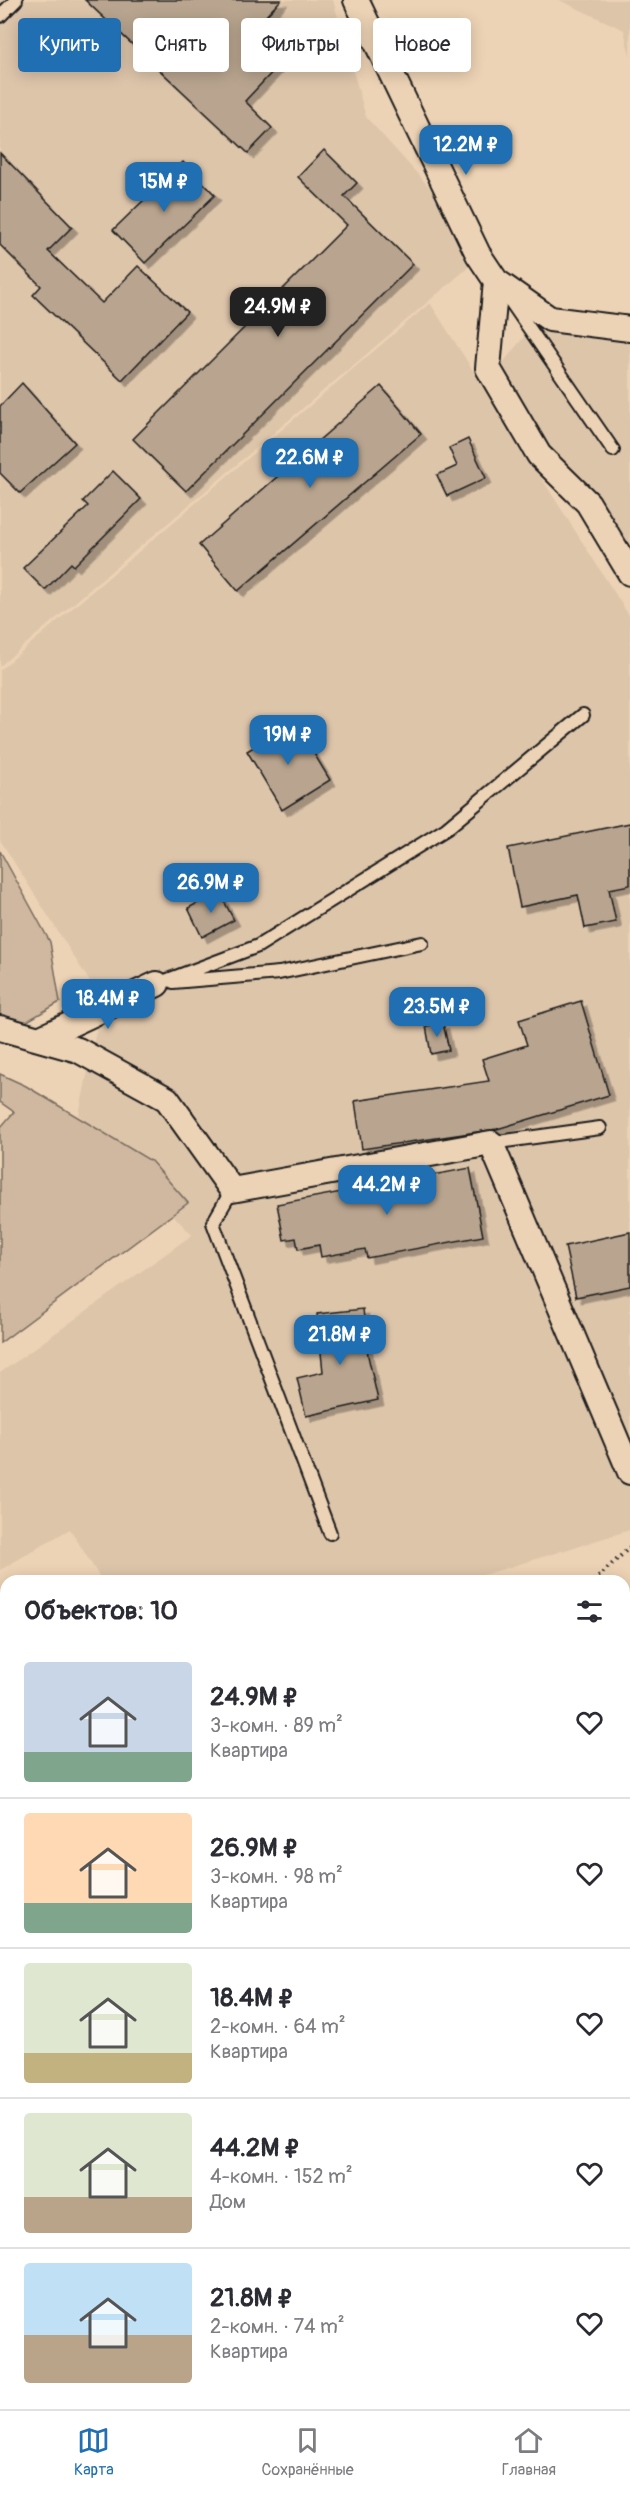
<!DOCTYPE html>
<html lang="ru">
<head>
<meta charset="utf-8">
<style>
  body { margin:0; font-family:Pangolin,sans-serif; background:#f2f2f3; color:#2b2b33; height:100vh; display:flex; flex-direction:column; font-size:22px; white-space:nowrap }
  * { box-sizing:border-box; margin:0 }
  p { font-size:20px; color:#7c7c81 }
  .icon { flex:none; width:33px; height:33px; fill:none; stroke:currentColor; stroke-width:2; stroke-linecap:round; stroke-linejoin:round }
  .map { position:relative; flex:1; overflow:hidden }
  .sheet { position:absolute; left:0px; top:1575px; width:630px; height:834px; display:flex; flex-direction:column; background:#fff; border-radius:18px 18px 0 0; box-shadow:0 3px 15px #0003 }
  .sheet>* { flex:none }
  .banner { position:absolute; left:18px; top:18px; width:594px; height:54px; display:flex; gap:12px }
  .price { position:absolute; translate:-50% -51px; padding:0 14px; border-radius:12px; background:#1f6fb2; color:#fff; font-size:20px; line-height:39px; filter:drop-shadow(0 2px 3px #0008) }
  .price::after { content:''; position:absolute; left:50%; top:36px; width:18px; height:14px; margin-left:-9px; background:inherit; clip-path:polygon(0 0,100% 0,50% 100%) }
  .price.current { background:#222; color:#fff }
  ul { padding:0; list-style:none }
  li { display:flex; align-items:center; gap:18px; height:150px; padding:0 24px }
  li+li { border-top:2px solid #e1e1e2 }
  li span { display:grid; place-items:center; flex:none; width:168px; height:120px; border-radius:6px; color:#555 }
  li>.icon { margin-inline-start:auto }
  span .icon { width:72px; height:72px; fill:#fffc; stroke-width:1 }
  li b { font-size:26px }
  h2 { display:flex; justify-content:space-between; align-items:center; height:72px; padding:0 24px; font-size:26px }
  .tag { padding:0 21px; border-radius:6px; background:#fff; box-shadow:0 3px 15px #0003; font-size:21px; line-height:54px }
  .tag.current { background:#1f6fb2; color:#fff }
  .dock { display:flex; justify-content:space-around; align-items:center; height:84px; border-top:2px solid #e1e1e2; background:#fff; font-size:16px; color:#7c7c81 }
  .dock a { display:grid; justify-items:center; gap:3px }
  .dock .current { color:#1f6fb2 }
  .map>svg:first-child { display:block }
  .built { fill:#ddc5aa }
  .green { fill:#cfb89f; stroke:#766a5e; stroke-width:1.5 }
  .building { fill:#b9a58f; stroke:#1c1c1c; stroke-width:1.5; filter:url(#shadow) }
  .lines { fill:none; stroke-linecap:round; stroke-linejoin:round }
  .service-casing { stroke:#1c1c1c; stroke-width:16 }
  .minor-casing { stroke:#1c1c1c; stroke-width:28 }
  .path { stroke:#1c1c1c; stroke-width:4; stroke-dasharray:1.5 4.5; stroke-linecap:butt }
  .service { stroke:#edd3b5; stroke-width:12 }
  .minor { stroke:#edd3b5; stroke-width:24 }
</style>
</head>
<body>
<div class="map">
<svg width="630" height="2409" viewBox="0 0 630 2409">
  <defs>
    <filter id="shadow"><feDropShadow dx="5.5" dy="5.5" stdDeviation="0" flood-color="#0004"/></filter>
  </defs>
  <rect width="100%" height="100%" fill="#edd3b5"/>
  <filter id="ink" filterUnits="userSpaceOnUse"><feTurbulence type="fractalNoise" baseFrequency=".0167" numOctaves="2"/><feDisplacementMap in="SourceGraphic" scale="12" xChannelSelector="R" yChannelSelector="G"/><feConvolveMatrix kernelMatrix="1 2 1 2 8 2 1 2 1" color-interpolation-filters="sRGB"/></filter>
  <g filter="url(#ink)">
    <path class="built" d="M0,0H333L366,117L451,211L470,266L0,666Z
      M559,0H630V56L624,30Z
      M430,303L630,617V1530L464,1581H102L70,1529L0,1570V1373L192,1235L79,1115L102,1001L0,840V670Z
      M630,326V559L582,477L567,475L539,447L497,370L531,328Z"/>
    <path class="green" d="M0,851L50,942L60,1002L17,1027H0Z
      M0,1074L26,1086L151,1161L188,1203L0,1343V1128L14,1112L0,1102Z
      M624,1614L630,1619V1792L624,1798Z
      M6,1756V1875L0,1882V1757Z
      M630,1852V1991L624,2001V1861Z
      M6,2061V2403H346L345,2409H0V2067Z
      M624,2195H630V2409H529L528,2403H624Z"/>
    <path class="building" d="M85,0H281L246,37L277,67L245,101L272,128L248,153Z
      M324,150L357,183L344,196L413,264L186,491L133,439L347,225L298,177Z
      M0,153L72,227L48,251L102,303L138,266L187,312L122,380L33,295L41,286L0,245Z
      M183,162L215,195L145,263L113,230Z
      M22,383L75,443L20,493L0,473V406Z
      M381,386L421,434L238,591L199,545Z
      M468,439L486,478L447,496L437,475L457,466L449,448Z
      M113,471L141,499L74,566L71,563L45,590L23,568L88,506L83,501Z
      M295,722L330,780L282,810L247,751Z
      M630,823V885L609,889L616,922L585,928L578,895L520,907L508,848Z
      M219,892L234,920L202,937L188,908Z
      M581,1001L609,1095L497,1129L362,1149L355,1101L489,1081L482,1059L527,1045L519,1020Z
      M443,1023L449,1050L431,1054L426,1026Z
      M470,1168L483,1236L367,1258L365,1249L321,1257L319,1245L298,1249L296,1238L284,1240L277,1204Z
      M630,1232V1286L576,1297L565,1246Z
      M363,1309L368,1356L378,1400L306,1416L297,1378L323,1372L317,1314Z"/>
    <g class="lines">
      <defs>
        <path id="service" d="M0,16L16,0
          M509,299L613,450
          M173,982L279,973L422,943
          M157,984L258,946L446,829L583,715
          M491,1143L600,1128
          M232,1190L213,1223L330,1533"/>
        <path id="minor" d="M356,0L478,254L496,281L488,368L539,455L588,503L630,573
          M496,281L550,319L630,329
          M0,1028L78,1050L167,1099L232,1190L491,1143L630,1472
          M41,1038L157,984
          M0,2372H6
          M358,2403L366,2409"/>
      </defs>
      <use href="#service" class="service-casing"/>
      <use href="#minor" class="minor-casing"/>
      <path class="path" d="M594,1581L630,1547
        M624,1836L630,1828
        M0,1983L6,1981
        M624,2057L630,2047
        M511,2403V2409"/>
      <use href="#service" class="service"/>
      <use href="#minor" class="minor"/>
    </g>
  </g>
</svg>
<b class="price" style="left:466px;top:176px">12.2M ₽</b>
<b class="price" style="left:164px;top:213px">15M ₽</b>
<b class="price current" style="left:278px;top:338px">24.9M ₽</b>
<b class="price" style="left:310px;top:489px">22.6M ₽</b>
<b class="price" style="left:288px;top:766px">19M ₽</b>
<b class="price" style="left:211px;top:914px">26.9M ₽</b>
<b class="price" style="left:108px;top:1030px">18.4M ₽</b>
<b class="price" style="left:437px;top:1038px">23.5M ₽</b>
<b class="price" style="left:387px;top:1216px">44.2M ₽</b>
<b class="price" style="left:340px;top:1366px">21.8M ₽</b>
<div class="banner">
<a class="tag current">Купить</a>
<a class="tag">Снять</a>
<a class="tag">Фильтры</a>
<a class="tag">Новое</a>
</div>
<section class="sheet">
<h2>Объектов: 10<svg class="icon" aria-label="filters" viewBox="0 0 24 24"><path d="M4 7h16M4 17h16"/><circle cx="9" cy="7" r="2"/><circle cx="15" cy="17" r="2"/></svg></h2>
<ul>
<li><span style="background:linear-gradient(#c9d6e8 75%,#7fa58c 0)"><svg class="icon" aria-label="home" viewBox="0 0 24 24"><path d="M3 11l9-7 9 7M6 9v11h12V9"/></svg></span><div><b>24.9M ₽</b><p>3-комн. · 89 m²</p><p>Квартира</p></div><svg class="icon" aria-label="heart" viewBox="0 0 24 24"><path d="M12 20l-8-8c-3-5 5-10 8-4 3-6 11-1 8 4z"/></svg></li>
<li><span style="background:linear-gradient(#ffd9b3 75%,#7fa58c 0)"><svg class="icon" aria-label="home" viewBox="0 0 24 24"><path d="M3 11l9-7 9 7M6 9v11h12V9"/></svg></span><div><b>26.9M ₽</b><p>3-комн. · 98 m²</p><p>Квартира</p></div><svg class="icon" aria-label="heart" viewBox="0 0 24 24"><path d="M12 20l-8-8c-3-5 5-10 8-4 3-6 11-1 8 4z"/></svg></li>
<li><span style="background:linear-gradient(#dfe7d0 75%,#c2b280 0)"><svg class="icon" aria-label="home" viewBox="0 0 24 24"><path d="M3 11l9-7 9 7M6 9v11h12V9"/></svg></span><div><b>18.4M ₽</b><p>2-комн. · 64 m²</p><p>Квартира</p></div><svg class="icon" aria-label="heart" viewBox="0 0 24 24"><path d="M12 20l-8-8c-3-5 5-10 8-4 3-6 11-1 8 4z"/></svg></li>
<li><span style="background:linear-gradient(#dfe7d0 70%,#b9a48a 0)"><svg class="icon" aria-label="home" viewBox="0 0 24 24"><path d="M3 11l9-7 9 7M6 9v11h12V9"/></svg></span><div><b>44.2M ₽</b><p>4-комн. · 152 m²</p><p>Дом</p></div><svg class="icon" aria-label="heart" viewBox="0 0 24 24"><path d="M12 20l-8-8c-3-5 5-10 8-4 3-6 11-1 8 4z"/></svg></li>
<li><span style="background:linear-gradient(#bfe0f5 60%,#b9a48a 0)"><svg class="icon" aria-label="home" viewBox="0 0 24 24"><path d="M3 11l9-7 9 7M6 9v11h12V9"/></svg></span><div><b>21.8M ₽</b><p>2-комн. · 74 m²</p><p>Квартира</p></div><svg class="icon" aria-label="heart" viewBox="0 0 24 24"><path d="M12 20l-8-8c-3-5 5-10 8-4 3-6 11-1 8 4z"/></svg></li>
</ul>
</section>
</div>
<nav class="dock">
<a class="current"><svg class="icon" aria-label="map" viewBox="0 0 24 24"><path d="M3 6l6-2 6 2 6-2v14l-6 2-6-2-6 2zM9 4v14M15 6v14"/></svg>Карта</a>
<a><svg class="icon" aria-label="saved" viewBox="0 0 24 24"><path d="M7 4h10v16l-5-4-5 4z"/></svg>Сохранённые</a>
<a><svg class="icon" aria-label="home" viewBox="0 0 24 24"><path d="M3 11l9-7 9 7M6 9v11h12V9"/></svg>Главная</a>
</nav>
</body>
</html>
